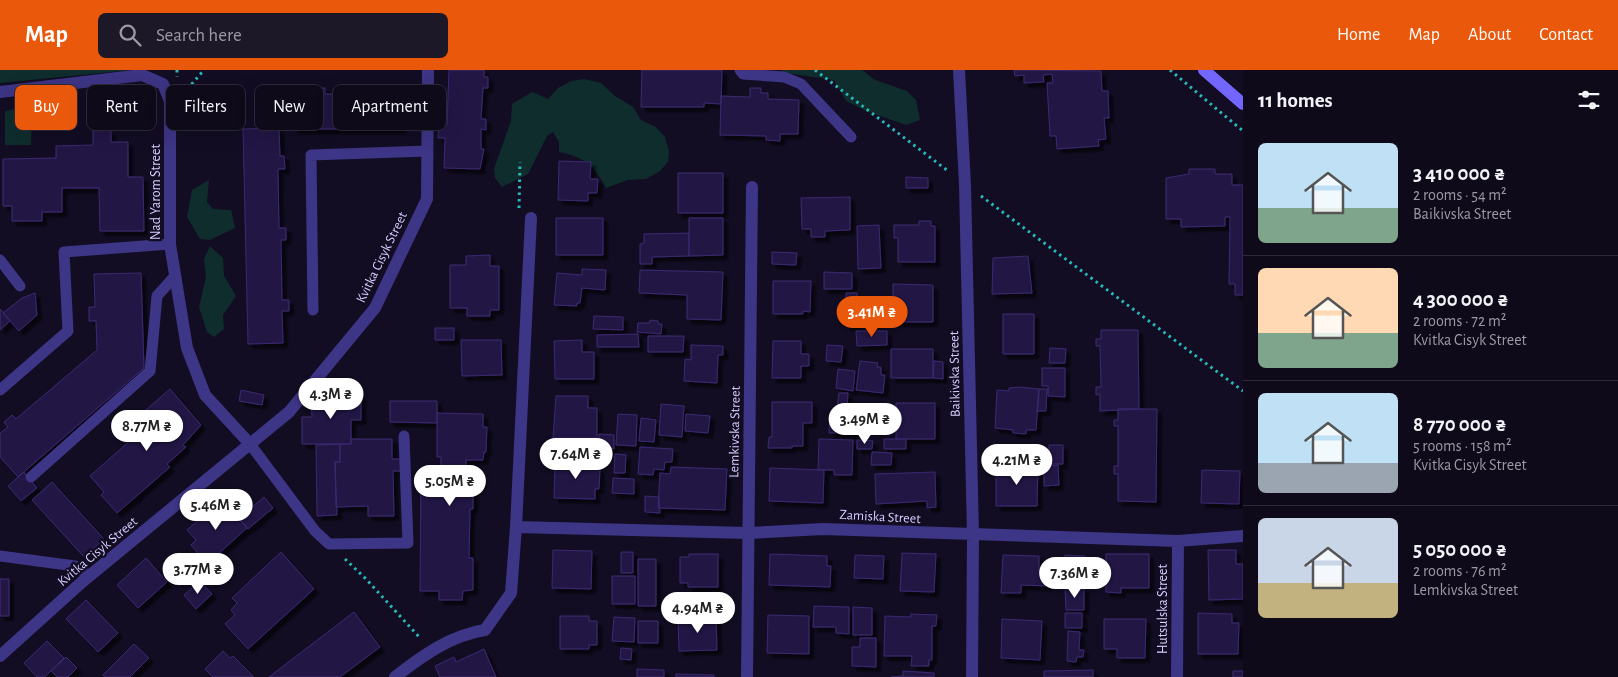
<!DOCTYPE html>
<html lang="en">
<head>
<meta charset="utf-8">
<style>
  body { margin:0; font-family:"Alegreya Sans",sans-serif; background:#1c1827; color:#f1f3f6; height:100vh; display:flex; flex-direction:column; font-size:19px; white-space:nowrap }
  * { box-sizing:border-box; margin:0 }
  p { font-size:16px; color:#9b9aa2 }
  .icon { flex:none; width:28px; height:28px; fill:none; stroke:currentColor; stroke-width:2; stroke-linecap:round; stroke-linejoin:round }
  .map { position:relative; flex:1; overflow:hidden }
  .side { display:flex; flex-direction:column; background:#0e0a1a; width:375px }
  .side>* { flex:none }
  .hud { position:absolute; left:15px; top:15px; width:475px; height:45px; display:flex; gap:10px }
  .price { position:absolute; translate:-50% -42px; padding:0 11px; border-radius:18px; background:#fff; color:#222; font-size:16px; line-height:32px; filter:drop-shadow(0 1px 2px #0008) }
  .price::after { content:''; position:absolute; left:50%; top:30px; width:15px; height:11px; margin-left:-8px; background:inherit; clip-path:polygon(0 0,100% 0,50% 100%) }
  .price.on { background:#ea580c; color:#fff }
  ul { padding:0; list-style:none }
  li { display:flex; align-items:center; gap:15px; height:125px; padding:0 15px }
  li+li { border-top:1px solid #2e2b39 }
  li span { display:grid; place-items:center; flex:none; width:140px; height:100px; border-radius:8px; color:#555 }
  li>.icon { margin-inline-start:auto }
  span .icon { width:60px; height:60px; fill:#fffc; stroke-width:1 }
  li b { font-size:21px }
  h2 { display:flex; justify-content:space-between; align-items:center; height:60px; padding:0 15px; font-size:21px }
  .chip { padding:0 18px; border-radius:8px; background:#0e0a1a; box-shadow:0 5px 20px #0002,0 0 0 1px #2e2b39; font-size:18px; line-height:45px }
  .chip.on { background:#ea580c; color:#fff }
  header { display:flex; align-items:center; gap:30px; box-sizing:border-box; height:70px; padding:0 25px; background:#ea580c; color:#fff }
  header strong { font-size:24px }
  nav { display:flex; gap:28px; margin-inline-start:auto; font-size:18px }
  .search { width:350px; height:45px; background:#1c1827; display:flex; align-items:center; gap:12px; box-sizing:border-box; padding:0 18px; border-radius:8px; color:#9b9aa2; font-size:19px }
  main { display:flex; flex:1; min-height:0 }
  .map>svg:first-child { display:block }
  .green { fill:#0f2d2d }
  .building { fill:#241845; stroke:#3c2972; filter:url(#shadow) }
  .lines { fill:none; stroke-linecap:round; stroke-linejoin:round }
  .path { stroke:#28b9ba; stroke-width:3; stroke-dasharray:2.5 4; stroke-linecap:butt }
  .lane { stroke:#3d3585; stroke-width:11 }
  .street { stroke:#3d3585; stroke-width:12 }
  .secondary { stroke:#7366ff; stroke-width:12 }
  .labels { text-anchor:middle; stroke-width:5; stroke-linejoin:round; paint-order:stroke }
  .street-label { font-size:14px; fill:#d7cfff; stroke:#120d23 }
</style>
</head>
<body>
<header>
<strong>Map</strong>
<div class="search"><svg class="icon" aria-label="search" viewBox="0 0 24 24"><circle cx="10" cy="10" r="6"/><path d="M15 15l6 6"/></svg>Search here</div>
<nav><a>Home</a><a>Map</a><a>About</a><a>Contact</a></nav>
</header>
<main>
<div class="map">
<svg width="1243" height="607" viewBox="0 0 1243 607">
  <defs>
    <filter id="shadow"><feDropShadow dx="4.5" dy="4.5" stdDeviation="1" flood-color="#0009"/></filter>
  </defs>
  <rect width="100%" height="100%" fill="#120d23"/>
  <path class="green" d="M0,0H132L0,13Z
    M781,0H862L875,10L907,21L916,30L920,50L906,55L866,41L846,31L834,10L786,3Z
    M584,9L601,13L615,26L633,37L641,50L656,57L665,67L669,81L668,92L660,101L646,109L628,110L606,118C594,96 585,87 559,82V72L553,62L547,66L528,104L502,117L495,108L494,99L511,51L512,34L532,22L548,29L558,18L571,11Z
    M32,36L31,75H5V41Z
    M209,110L207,132L213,139L231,140L235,158L210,170L200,169L187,147L192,120Z
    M210,176L223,188L224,206L236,226L223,245L224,259L214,267L207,262L199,237L206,207L204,189Z"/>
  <path class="building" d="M449,0H484V7H488V18H483L481,49H486V60L481,59V79H484L480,99L444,98L445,68H438L439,55H447Z
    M642,0H722L721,34L704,33V37H641Z
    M1014,0L1101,1L1102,21H1108L1109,48H1104L1106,69L1098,70L1099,76L1057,79L1056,66H1050L1047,13H1053L1052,4L1043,5L1044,12L1024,13V5L1015,6Z
    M313,18H325V24H363V19H375V25H400L401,59H294L295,44H289V25H313Z
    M750,18H761V23H768V29L799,30L798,64H780V71L766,70V66L720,65L721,26L750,27Z
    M279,58L280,86H284L285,99H278L279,158H286V170H281L282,230H289V241H282L283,273L248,274L243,59Z
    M93,60H111V72H128V107H143L144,161H100L99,118H62V142H42V151H12V136H3V89L56,88V76L93,75Z
    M559,91L591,92L590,109H598L597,123H588V131L558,130Z
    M1189,99H1215V104H1232V115H1243V225H1235V214H1229L1230,147H1225V156L1181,157V149H1166V108L1189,104Z
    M678,103H723V143H678Z
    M906,107L928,108V118H906Z
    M850,127V160L825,161V167H811V159H802L801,128Z
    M556,148H603V185H556Z
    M689,148H723V185L689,186Z
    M919,151H931V156H935V192H898V168H894V155H919Z
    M879,155L881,198L858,199L857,156Z
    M689,163V186L652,187V194H640V174L644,173V164Z
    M772,182L797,183L796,195L772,194Z
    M490,185V196H499V240H490V246H467V238H450V195H466V186Z
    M1028,186L1032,223L992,224L993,188Z
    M582,199L606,200L605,220L582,218L580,233H577V236L554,235L557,203L582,205Z
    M640,200L723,202L721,250L687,249V225L639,223Z
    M824,202L852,203V219H824Z
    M141,203L144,298L18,407L0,387V363L8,357L4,352L12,345L16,349L97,280L96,251H89V237H95L94,204Z
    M773,211H811L810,242L803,241V244H773Z
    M893,214L933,215V252H893Z
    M35,223L37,245L19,261L3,243L22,228Z
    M846,223H857V255H846Z
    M0,239L10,251L0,260Z
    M1003,244H1034V284H1003Z
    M594,246L623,247V260L593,259Z
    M650,250L658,251V254H662L661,264L637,262L638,253H650Z
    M435,258H454V270H435Z
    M1101,260H1138L1139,339L1100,341V324L1096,325V317H1101L1100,276H1096V269H1101Z
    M856,261H887V275L857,276Z
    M638,264L639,277H597V265Z
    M648,266H684L683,282H648Z
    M461,270H501L502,305L462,306Z
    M582,270V282H594V309H555L554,271Z
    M773,271H801V284H809V296H801V308H772Z
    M691,275L723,276V285H718L717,313L684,311L685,289L691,290Z
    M827,275L843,276L841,292L826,291Z
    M1050,278L1066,279L1065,293H1049Z
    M891,279H933V308H891Z
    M860,291L878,293L877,297H881V305H885L883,323L856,320Z
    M934,291L943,292V309L933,308Z
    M1042,298H1065V327L1048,326V316H1042Z
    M838,299L855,301L853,321L836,318Z
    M1019,317L1039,319L1036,360H1026V364L1013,363V360L995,358L997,320L1009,321V318Z
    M170,319L201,355L183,375L186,377L167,394L170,397L117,443L101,425L104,422L90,406L140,362L142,364L150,358L139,346Z
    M1039,319H1047L1046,341H1037Z
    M241,320L264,325L262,335L239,331Z
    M839,323H848L847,339L837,338Z
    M361,326V350H351V374H302V347H312L311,327Z
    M556,326H588V338H597V368H553Z
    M390,331H437V353L390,352Z
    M772,332H812V353H803V376H792V378H768L769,367H772Z
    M896,333H935V369H896Z
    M661,334L684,336L682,367L659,365Z
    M1118,339H1157L1156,432L1118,431V404H1114V396H1118V356H1114V350H1118Z
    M437,343L483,344V357H487L486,382H484L483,390H466V406H473V439H470L469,488H473V520L463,521L462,530H439V521H420L421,405H441V387H437Z
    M830,343H854V363H829Z
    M618,344L637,345L636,376L616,375Z
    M686,344L710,346L708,363L685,361Z
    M641,348L656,350L654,372L639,371Z
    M599,364L614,365V379L595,378V370H599Z
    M351,369H392V389H400L401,401H393L394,446H368V436L336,437L335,392H340V374H351Z
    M819,369L853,370L852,405H834V400H818Z
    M884,369H906V379H884Z
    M857,370L873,371L872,379H857Z
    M340,374V392H335L337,445L317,446L316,375Z
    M1049,375H1063V394H1049Z
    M640,377L673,379L672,392H665L664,400L654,399L653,405L638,404Z
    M872,382L892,383L891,395H871Z
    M615,384L626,385L625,403H614Z
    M555,391L587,392V396L600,399L599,419H595V429L554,428Z
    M1058,395L1059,415L1044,416V396Z
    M671,397L727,399L725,440L658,438L660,403L670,404Z
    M996,397H1038L1037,436H996Z
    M770,398L824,400L823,433L769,431Z
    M1202,400L1240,401L1239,434L1201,433Z
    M24,402L37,418L21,431L8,416Z
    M935,402L936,437L927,438V431L876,434L875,404Z
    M613,408L634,409V424L612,423Z
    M52,412L104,469L84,487L32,430Z
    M645,426L659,427L660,443L645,442Z
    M264,427L273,438L248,459L239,448Z
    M222,429L247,458L207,494L191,475L196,470L187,460Z
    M553,480L592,481L591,519L552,518Z
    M1208,480H1236V494H1243V529L1209,530Z
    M281,482L314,519L248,579L225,554L235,545L231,540L237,533L232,528Z
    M621,482H633V503H621Z
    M902,483L936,484L934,522L900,521Z
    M689,484H718V517H688V513H680V487H689Z
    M770,484L827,486V496H831L830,517L769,515Z
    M1106,484H1149V518H1121V523L1106,522Z
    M855,485L884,486L883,509L854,508Z
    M1003,485L1039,486V502H1048V516L1021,515V523H1001Z
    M1065,485L1085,486V498H1091V509L1064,508Z
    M146,488L167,512L138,538L117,515Z
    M638,489H656V536H638Z
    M612,506H635V534H612Z
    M0,509H9V546H0Z
    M200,511L212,524L196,539L184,525Z
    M1065,518H1084V540H1066Z
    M86,530L118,563L98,582L66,549Z
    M814,536L849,537V564L836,563V557H813Z
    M853,537L872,538V565H853Z
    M354,542L380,577L340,607H269Z
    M1065,543H1082V558H1065Z
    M1198,543L1232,544V553H1239L1238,584H1198Z
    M911,544L937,545L936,556H932V590H929V596H911L912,586H884L885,546L911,547Z
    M768,545L809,546V584L767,583Z
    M560,546H589V551H597V575H589V579H560Z
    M716,546L717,580L679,581L678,547Z
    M614,547L635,548L634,572L612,571Z
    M1002,549L1042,551L1040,590L1001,588Z
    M1104,549H1146L1145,588H1117V579H1104Z
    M638,551H658V573H638Z
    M1068,561L1080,562L1079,580H1084L1083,587H1077L1076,592L1067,591Z
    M860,568H876V597L852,596V577H860Z
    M47,571L64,588L45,607H37L24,593Z
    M134,574L149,588L130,607H105L103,605Z
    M621,578L632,579L631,590L620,589Z
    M484,579L496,607H440L435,596L454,587L456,592Z
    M223,581L230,588L233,586L254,607H213L205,599Z
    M66,587L77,598L68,607H57L51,601Z
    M637,599L664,600V607H637Z
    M1093,600V607H1044V601Z
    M903,601L934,603V607H891L903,606Z
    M1233,601H1243V607H1233Z
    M676,604L714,605V607H676Z"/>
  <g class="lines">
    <path class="path" d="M177,0V7
      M815,0L948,101
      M1170,0L1243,61
      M183,24L204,0
      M981,126L1243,321
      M519,138L520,92
      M345,489L366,509L421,569"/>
    <path class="lane" d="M740,0L743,4L784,7L801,14L851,67
      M0,190L20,216
      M313,240L311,85L427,81
      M0,320L68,261L64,182L170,174
      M250,374L315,461L329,474L408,473L404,366
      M31,407L150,301L157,226L175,206
      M0,486L75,496L89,506"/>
    <path class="street" d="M959,0L965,115L973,465L972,607
      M0,22L142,5L163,14L170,31V174L187,278L205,325L250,374
      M516,457L748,463L823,459L1178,471L1243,466
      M0,586L82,512L289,342L375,238L427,129L428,0
      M395,607C422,586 451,565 485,560L511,523L516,457L531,148
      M747,607L752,117
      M1177,607L1178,471"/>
    <path class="secondary" d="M1204,0L1243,34"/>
  </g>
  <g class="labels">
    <g class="street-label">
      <text transform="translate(155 122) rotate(-90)" y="5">Nad Yarom Street</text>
      <text transform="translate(381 187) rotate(-64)" y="5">Kvitka Cisyk Street</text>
      <text transform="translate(954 304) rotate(-91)" y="5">Baikivska Street</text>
      <text transform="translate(734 362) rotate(-89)" y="5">Lemkivska Street</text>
      <text transform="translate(880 446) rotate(3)" y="5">Zamiska Street</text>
      <text transform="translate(97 481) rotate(-40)" y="5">Kvitka Cisyk Street</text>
      <text transform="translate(1162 539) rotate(-90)" y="5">Hutsulska Street</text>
    </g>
  </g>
</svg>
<b class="price on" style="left:872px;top:268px">3.41M ₴</b>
<b class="price" style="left:331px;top:350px">4.3M ₴</b>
<b class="price" style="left:865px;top:375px">3.49M ₴</b>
<b class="price" style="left:147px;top:382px">8.77M ₴</b>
<b class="price" style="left:576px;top:410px">7.64M ₴</b>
<b class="price" style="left:1017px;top:416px">4.21M ₴</b>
<b class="price" style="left:450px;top:437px">5.05M ₴</b>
<b class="price" style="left:216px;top:461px">5.46M ₴</b>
<b class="price" style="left:198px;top:525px">3.77M ₴</b>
<b class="price" style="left:1075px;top:529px">7.36M ₴</b>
<b class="price" style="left:698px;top:564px">4.94M ₴</b>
<div class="hud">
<a class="chip on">Buy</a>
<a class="chip">Rent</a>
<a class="chip">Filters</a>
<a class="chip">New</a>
<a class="chip">Apartment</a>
</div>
</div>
<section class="side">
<h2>11 homes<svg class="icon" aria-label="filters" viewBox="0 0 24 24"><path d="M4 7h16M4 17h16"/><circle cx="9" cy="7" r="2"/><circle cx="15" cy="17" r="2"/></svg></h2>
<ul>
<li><span style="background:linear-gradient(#bfe0f5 65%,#7fa58c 0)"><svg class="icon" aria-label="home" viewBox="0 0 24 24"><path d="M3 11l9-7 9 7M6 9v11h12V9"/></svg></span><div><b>3 410 000 ₴</b><p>2 rooms · 54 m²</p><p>Baikivska Street</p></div></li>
<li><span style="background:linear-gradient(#ffd9b3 65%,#7fa58c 0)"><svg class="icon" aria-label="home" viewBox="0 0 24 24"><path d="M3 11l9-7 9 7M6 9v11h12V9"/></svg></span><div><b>4 300 000 ₴</b><p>2 rooms · 72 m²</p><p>Kvitka Cisyk Street</p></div></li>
<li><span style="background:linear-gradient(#bfe0f5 70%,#9aa5b1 0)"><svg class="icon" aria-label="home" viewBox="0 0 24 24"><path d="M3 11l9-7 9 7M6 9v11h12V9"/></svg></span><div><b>8 770 000 ₴</b><p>5 rooms · 158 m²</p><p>Kvitka Cisyk Street</p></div></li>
<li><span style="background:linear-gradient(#c9d6e8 65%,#c2b280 0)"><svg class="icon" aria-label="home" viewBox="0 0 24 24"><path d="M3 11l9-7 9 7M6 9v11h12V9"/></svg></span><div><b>5 050 000 ₴</b><p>2 rooms · 76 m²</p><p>Lemkivska Street</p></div></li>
</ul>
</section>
</main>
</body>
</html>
